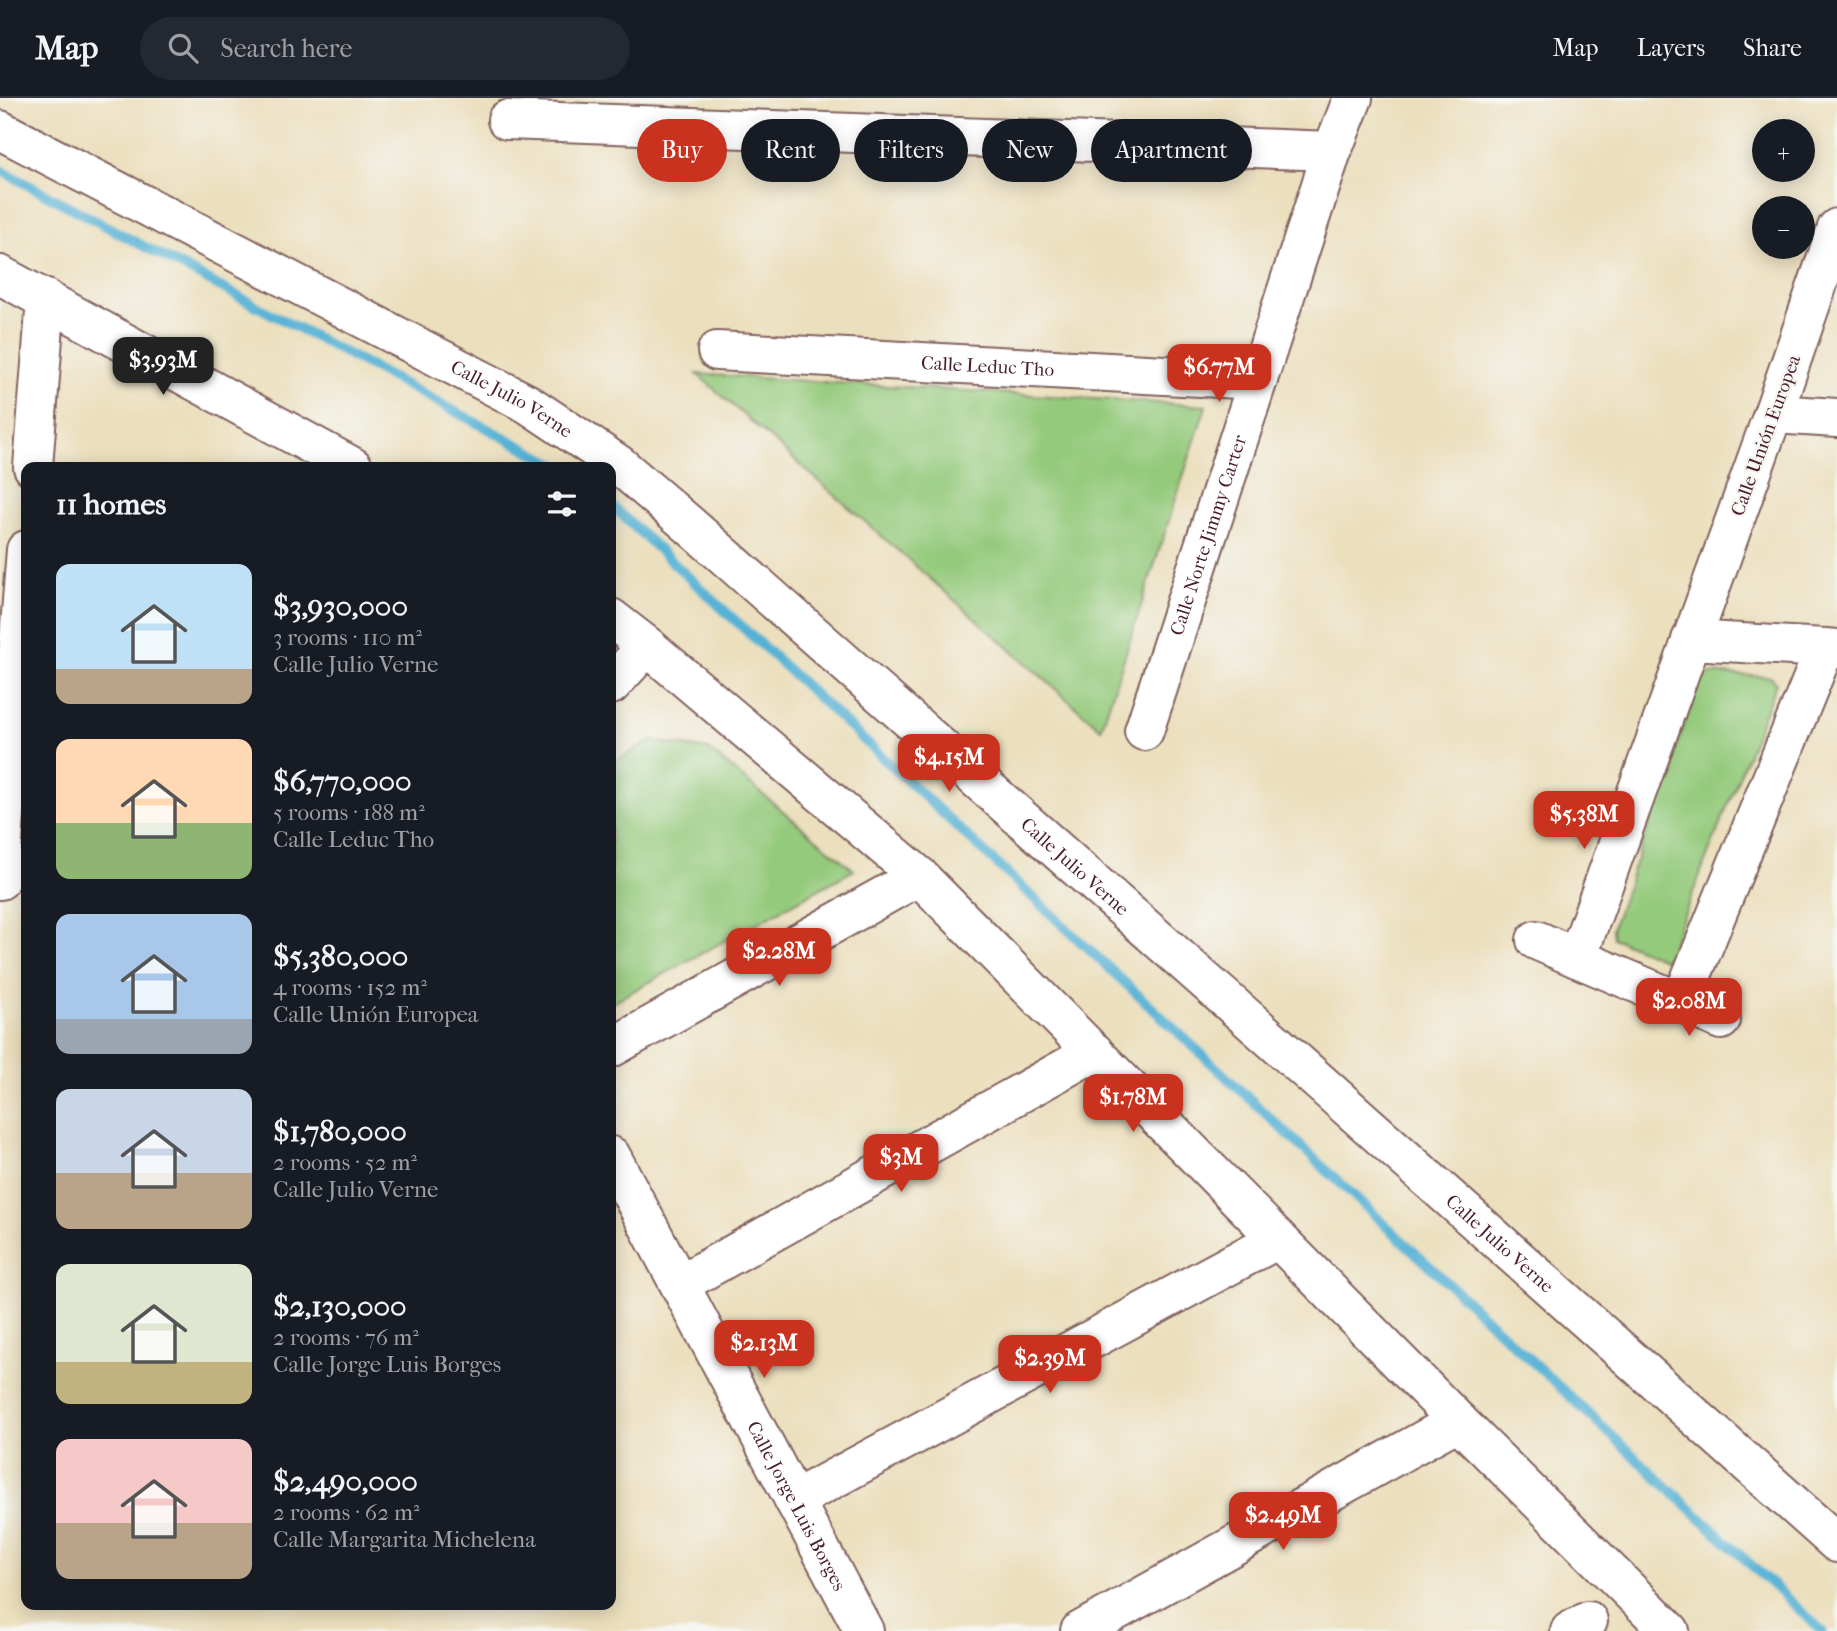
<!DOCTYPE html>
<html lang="en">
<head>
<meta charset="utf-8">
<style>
  body { margin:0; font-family:"IM FELL French Canon",serif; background:#242831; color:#f1f3f6; height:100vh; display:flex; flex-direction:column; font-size:26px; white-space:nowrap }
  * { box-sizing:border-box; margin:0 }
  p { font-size:23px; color:#9ea1a6 }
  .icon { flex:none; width:38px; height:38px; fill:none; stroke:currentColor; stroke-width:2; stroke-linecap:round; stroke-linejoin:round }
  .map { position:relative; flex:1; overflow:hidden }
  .details { position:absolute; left:21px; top:364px; width:595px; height:1148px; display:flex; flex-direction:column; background:#171b24; border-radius:14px; box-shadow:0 4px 18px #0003 }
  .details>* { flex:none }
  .hud { position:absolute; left:637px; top:21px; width:665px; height:63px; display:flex; gap:14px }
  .buttons { position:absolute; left:1752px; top:21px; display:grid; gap:14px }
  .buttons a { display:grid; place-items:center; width:63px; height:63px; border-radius:50%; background:#171b24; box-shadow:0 4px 18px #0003; font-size:35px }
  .price { position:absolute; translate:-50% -60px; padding:0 16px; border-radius:14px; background:#c8321e; color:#fff; font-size:23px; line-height:46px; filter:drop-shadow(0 2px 4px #0008) }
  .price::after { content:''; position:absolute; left:50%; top:42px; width:21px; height:16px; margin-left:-10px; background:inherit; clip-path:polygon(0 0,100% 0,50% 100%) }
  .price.active { background:#222; color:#fff }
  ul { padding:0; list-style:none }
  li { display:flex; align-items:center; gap:21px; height:175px; padding:0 35px }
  li span { display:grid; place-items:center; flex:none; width:196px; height:140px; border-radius:14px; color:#555 }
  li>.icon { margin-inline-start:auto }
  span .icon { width:84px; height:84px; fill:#fffc; stroke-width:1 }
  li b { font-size:30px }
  h2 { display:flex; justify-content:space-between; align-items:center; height:84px; padding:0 35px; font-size:30px }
  .pill { padding:0 24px; border-radius:32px; background:#171b24; box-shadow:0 4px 18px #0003; font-size:24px; line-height:63px }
  .pill.active { background:#c8321e; color:#fff }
  header { display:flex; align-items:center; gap:42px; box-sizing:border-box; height:98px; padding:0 35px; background:#171b24; border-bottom:2px solid #363941 }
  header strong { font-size:33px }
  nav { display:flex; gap:38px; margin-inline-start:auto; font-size:24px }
  .search { width:490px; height:63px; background:#242831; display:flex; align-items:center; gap:18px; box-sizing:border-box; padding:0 24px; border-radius:38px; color:#9ea1a6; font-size:26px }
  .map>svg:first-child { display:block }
  .green { fill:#94ca7c; stroke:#6f7454; stroke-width:2 }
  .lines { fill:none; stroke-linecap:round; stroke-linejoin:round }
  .stream { stroke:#57b2d5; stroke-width:10 }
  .street-casing { stroke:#82625e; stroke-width:42 }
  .street { stroke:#fff; stroke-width:38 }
  .labels { text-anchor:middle; stroke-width:5; stroke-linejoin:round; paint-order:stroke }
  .street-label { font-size:19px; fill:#4a1f2b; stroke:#f6f6f2 }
</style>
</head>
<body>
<header>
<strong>Map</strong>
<div class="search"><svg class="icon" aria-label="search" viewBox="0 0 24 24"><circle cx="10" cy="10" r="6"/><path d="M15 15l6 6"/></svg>Search here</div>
<nav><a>Map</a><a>Layers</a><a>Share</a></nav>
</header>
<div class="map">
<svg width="1837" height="1533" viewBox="0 0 1837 1533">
  <rect width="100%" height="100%" fill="#f6f6f2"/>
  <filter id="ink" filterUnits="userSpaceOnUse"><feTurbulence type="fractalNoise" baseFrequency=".0143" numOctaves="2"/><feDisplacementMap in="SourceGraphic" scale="14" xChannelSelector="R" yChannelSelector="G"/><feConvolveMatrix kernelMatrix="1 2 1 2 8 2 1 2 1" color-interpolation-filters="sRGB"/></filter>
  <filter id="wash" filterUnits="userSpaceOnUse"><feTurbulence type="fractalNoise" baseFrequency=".00686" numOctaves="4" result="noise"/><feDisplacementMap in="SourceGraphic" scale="28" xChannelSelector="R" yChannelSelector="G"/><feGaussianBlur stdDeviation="1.57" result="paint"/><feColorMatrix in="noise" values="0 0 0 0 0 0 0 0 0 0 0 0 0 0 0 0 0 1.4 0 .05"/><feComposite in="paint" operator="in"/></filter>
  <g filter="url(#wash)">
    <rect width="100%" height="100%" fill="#ebdfbd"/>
    <path class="green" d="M697,276L1206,308L1101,631Z
      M1705,575L1771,579L1776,586L1666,862L1613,840L1612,831L1701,579Z
      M651,643L709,652L854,772L611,905V666Z"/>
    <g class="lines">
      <path class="stream" d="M0,72L560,369
        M611,407L1822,1533"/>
    </g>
  </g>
  <g filter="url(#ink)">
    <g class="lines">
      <defs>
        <g id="street">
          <path d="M507,22L1332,53"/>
          <path id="s1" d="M0,32L528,306L618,366L687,425L1271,941L1837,1445"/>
          <path d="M1837,130L1773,316L1577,860L1681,904L1825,550L1837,551"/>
          <path d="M0,177L353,369"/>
          <path id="s2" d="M717,253L1258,282"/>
          <path d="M1773,316L1837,320"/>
          <path d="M33,369L46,201"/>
          <path d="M611,520L647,548L919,778L1458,1323L1670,1533"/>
          <path d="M1691,542L1825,550"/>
          <path d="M611,587L647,548"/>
          <path id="s3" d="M1144,633L1332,53L1353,0"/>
          <path d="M0,782L26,452"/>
          <path d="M1536,842L1577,860"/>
          <path d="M1681,904L1721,922"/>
          <path d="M611,950L919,778"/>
          <path id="s4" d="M611,1058L864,1533"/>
          <path d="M680,1186L1094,954"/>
          <path d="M794,1402L1278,1141"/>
          <path d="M1080,1533L1458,1323"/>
          <path d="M1570,1533L1588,1523"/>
        </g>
      </defs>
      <use href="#street" class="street-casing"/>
      <use href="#street" class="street"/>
    </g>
  </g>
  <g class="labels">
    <g class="street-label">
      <text dy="7" stroke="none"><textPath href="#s2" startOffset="271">Calle Leduc Tho</textPath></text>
      <text dy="7" stroke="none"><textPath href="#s1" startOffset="578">Calle Julio Verne</textPath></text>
      <text transform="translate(1765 337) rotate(-70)" y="7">Calle Unión Europea</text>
      <text dy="7" stroke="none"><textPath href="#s3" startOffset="206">Calle Norte Jimmy Carter</textPath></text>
      <text dy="7" stroke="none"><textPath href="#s1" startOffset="1312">Calle Julio Verne</textPath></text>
      <text dy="7" stroke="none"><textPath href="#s1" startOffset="1880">Calle Julio Verne</textPath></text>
      <text dy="7" stroke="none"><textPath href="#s4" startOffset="396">Calle Jorge Luis Borges</textPath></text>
    </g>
  </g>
</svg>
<div class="buttons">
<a>+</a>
<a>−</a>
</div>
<b class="price active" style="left:163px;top:299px">$3.93M</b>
<b class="price" style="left:1219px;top:306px">$6.77M</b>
<b class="price" style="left:949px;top:696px">$4.15M</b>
<b class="price" style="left:1584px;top:753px">$5.38M</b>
<b class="price" style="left:779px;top:890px">$2.28M</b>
<b class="price" style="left:1689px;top:940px">$2.08M</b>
<b class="price" style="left:1133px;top:1036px">$1.78M</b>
<b class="price" style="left:901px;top:1096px">$3M</b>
<b class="price" style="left:764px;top:1282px">$2.13M</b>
<b class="price" style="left:1050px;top:1297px">$2.39M</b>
<b class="price" style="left:1283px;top:1454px">$2.49M</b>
<div class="hud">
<a class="pill active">Buy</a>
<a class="pill">Rent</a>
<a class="pill">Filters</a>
<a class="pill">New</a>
<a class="pill">Apartment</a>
</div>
<section class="details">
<h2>11 homes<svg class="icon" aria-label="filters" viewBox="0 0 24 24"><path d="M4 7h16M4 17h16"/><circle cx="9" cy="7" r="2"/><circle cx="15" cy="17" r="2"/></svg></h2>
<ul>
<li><span style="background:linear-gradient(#bfe0f5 75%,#b9a48a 0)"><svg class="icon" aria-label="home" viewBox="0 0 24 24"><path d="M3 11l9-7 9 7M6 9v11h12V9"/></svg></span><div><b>$3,930,000</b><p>3 rooms · 110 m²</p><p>Calle Julio Verne</p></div></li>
<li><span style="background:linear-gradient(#ffd9b3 60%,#8fb573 0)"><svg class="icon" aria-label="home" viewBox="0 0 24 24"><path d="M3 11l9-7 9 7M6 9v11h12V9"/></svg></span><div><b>$6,770,000</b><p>5 rooms · 188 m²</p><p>Calle Leduc Tho</p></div></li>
<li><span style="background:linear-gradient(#a9c7e8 75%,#9aa5b1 0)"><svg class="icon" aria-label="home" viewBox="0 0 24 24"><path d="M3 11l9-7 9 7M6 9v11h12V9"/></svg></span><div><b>$5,380,000</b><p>4 rooms · 152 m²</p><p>Calle Unión Europea</p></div></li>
<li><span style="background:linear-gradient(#c9d6e8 60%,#b9a48a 0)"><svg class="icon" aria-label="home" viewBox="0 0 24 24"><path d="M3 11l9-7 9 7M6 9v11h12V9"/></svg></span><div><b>$1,780,000</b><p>2 rooms · 52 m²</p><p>Calle Julio Verne</p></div></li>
<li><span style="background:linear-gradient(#dfe7d0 70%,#c2b280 0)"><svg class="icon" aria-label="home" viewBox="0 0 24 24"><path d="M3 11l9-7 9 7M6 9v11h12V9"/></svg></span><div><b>$2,130,000</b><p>2 rooms · 76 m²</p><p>Calle Jorge Luis Borges</p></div></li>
<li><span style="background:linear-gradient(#f6c9c9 60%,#b9a48a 0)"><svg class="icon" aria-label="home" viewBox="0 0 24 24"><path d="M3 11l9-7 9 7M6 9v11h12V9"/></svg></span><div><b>$2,490,000</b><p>2 rooms · 62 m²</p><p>Calle Margarita Michelena</p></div></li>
</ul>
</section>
</div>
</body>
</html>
